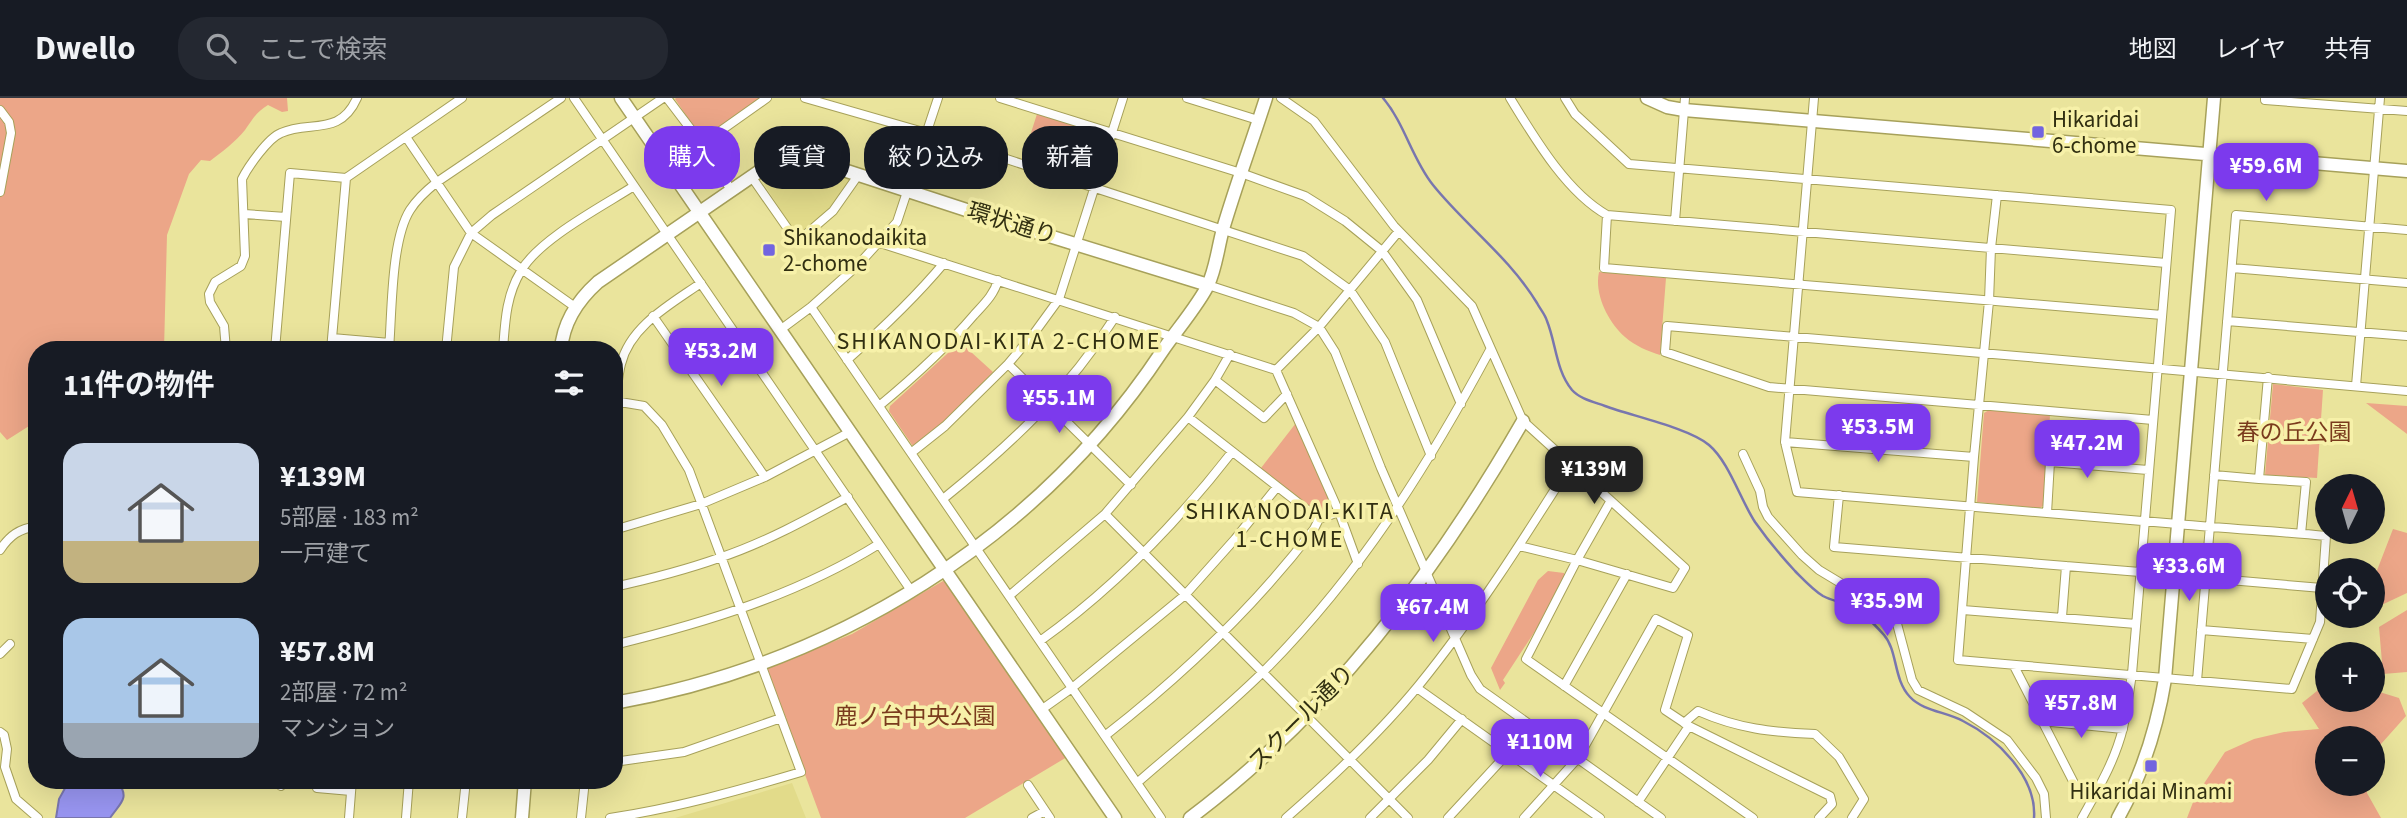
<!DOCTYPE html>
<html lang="ja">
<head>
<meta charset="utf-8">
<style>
  body { margin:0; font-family:"Source Sans 3","Noto Sans JP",sans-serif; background:#242831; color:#f1f3f6; height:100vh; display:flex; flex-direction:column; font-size:26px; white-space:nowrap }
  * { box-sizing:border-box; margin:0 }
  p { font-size:23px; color:#9ea1a6 }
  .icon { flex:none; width:38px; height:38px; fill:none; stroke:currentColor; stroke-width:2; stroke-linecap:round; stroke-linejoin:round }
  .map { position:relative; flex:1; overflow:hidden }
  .drawer { position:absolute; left:28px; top:243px; width:595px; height:448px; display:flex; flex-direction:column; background:#171b24; border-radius:28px; box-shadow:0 7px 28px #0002 }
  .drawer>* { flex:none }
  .banner { position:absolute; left:644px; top:28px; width:665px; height:63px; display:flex; gap:14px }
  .needle { width:46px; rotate:5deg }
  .buttons { position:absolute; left:2315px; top:376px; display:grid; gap:14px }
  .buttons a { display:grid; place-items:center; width:70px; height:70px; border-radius:50%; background:#171b24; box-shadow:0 7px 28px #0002; font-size:35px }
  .price { position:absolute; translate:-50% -60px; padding:0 16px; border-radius:14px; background:#7c3aed; color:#fff; font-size:23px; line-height:46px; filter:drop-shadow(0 2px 4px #0008) }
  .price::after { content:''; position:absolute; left:50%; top:42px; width:21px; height:16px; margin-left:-10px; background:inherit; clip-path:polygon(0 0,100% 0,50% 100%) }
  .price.active { background:#222; color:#fff }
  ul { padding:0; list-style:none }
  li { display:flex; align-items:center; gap:21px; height:175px; padding:0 35px }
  li span { display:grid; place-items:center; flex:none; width:196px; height:140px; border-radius:21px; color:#555 }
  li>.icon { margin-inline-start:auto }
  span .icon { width:84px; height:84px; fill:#fffc; stroke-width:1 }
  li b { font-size:30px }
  h2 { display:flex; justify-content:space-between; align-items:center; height:84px; padding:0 35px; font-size:30px }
  .chip { padding:0 24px; border-radius:28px; background:#171b24; box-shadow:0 7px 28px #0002; font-size:24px; line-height:63px }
  .chip.active { background:#7c3aed; color:#fff }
  header { display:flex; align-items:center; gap:42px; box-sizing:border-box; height:98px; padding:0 35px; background:#171b24; border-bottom:2px solid #363941 }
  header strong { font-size:33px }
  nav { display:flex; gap:38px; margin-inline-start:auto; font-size:24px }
  .search { width:490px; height:63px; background:#242831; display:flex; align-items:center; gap:18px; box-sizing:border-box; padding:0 24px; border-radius:28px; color:#9ea1a6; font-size:26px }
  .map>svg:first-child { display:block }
  .built { fill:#e2db8a }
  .green { fill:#eca688 }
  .water { fill:#9895f1; stroke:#7976ae; stroke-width:2 }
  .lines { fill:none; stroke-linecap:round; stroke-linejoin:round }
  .stream { stroke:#7976ae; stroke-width:2.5 }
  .street-casing { stroke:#a7a15a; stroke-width:10 }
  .secondary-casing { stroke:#a7a15a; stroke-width:15 }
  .street { stroke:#fff; stroke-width:8 }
  .secondary { stroke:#fff; stroke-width:12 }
  .poi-dot { fill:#7264df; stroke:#f7f1a9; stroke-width:2.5 }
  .labels { text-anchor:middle; stroke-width:7; stroke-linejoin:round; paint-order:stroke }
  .poi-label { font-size:23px; fill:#312f11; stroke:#f7f1a9; text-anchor:start }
  .street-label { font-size:23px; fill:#312f11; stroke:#f7f1a9 }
  .park-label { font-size:23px; fill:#7a3b1d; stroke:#f7f1a9 }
  .neighbourhood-label { font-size:24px; letter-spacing:2px; fill:#312f11; stroke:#f7f1a9 }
</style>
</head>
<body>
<header>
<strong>Dwello</strong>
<div class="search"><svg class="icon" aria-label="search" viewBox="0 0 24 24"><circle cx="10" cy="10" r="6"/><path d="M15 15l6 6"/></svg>ここで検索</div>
<nav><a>地図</a><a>レイヤ</a><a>共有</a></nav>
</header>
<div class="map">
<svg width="2407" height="720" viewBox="0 0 2407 720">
  <rect width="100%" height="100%" fill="#eae49c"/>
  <path class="built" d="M798,67L847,79L850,83L828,112L804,135L797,137L764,86L765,80L775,74Z
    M792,685L806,720H675Z"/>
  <path class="green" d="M0,0H287L288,13L282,14L268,7C256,14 253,21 245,32C235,44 222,54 210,63L201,62L189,76L167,137L164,252H37V323L7,342L0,334Z
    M676,0H760L702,41L675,1Z
    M1037,16L1107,38L1093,85L1022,63Z
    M1599,174L1666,180L1660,257C1648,253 1635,248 1625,239C1608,224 1594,196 1599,174Z
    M960,244L993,274L948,321L917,347H912L889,313L890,308Z
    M2273,286L2323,292L2317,380L2265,377Z
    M2366,305L2407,308V336Z
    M1989,312L2050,317L2044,407L2040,410L1977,404L1984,315Z
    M1296,325L1331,403L1325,414H1316L1261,370Z
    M2393,431L2407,435V495L2373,511V477L2376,475Z
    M1548,473L1564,475L1565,479L1539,527L1503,582L1505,585L1500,592L1491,570L1538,482Z
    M943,483L948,485L1067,659L965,720H821L766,571L852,536Z
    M2407,512V574L2383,576L2379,529Z
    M2327,585L2328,602H2373V592L2399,600L2406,618L2373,655V640H2328V686H2367V695L2381,720H2187L2195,699L2225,654L2254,641L2284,634L2319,631L2302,605Z"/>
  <path class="water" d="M69,683H117C131,700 120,705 110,720H56L59,701Z"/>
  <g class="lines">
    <path class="stream" d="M1383,0C1405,26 1412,61 1433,87C1465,127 1509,159 1537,205C1540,211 1545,216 1547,223C1556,245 1556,273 1572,292C1580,301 1594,304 1605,308C1632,318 1689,330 1709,347C1729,364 1740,401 1755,424C1767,441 1781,458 1795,473C1803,481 1813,492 1823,498C1832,503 1843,504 1852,509C1863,514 1876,528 1884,537C1898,553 1893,581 1910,599C1923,613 1947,614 1963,623C1997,640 2037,679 2034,720"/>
    <defs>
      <path id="street" d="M574,0L912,494
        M667,0L702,46L731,92
        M805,0L927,35L1303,158L1350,192L1385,244L1431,358
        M1000,0L1241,75L1305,98L1345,123L1382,153L1417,202L1461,306
        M1187,0L1258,22
        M1281,0L1314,23L1394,128L1472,208L1523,323L1685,470L1673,490L1577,462L1519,448
        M1510,0C1534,39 1566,94 1607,117L2166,165
        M1565,0L1575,16L1629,66L2171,112L2132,576C2129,594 2127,612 2123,630C2115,663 2098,691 2082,720
        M1814,0L1785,344L1797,394C1924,405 2051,415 2178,426C2227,431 2276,433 2326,438L2320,524L2292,591L1958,562L1974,359L1989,203L1991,150L1997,97
        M2265,0V2L2407,13
        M0,12L9,24L11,35L0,94
        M406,39L471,135L575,209
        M702,46L767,0
        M751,78L797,144L833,113L859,76
        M244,116L286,119
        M1607,117L1604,170L2162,217
        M1675,123L1685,0
        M880,145L1276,272L1339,414L1358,466
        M2232,170L2407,185
        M1208,187L1294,215L1319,229L1335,254L1381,370L1471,577L1480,591L1661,720
        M811,209L1161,720
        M653,218L765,379
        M2227,223L2407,238
        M780,232L811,209L858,167L897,124L938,0
        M332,240L390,245
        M226,252L224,228L210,204L209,196L215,184L241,168L245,158L242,81C248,69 268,40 281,35C309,22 340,39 357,0
        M275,252L290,75L346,80L462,0
        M331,252L346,80
        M389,252C392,214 391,142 410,112C417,101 427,92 437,84L561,0
        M446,252L454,169L471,135L492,117L663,0
        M503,252C505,225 506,197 521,173C539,141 603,108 634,88
        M847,262C882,231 914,201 944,165
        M1008,266L1131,387
        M1276,272L1319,229L1399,133
        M2268,279L2259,381L2306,384L2301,436
        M1215,282L1264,320L1287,296
        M2356,288L2380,0
        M879,308C913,280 945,251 974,217C984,206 994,197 998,182
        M1188,319L1319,421
        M2153,322L1769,289L1665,254L1667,228C1914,249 2160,270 2407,293
        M614,338C616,315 615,289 621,266C630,228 671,206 701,185
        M1785,344L1974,359
        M911,355L945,328L1008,266L1035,234L1059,201L1123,0
        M1743,356L1760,393L1763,409L1768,419L1802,457L1819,472L1892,516L1896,522L1912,582L1918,592L1965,614L2007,642L2036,680L2044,696L2046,720
        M2214,377L2259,381
        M1839,397L1834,449L2140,474
        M943,401C1010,347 1068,293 1115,219
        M1610,404L1577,462L1526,561L1753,720
        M2047,415L2050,364L2148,372
        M1105,416L1408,720
        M614,432L701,406L765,379L850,334
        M0,452C10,437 19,431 37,428
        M2206,480L2322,490
        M614,489C650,481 685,472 719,460C764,445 806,422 848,399
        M1009,498L1105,416L1188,319L1215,282L1230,256
        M1963,512L2136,526
        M2062,519L2066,468
        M2201,532L2313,541
        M1040,543C1114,490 1176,426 1232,354
        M614,547C707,524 797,497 879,446
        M0,556L10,546
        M2014,568L2076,689L2094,699
        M2197,583L2236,117L2407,132
        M1564,588L1627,476
        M1417,590L1600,720
        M1041,612L1072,590L1185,497L1235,441L1277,389
        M2041,623L2123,631
        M1684,625L1698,613C1739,631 1771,634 1815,636L1839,659L1864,701L1852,720
        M0,634L4,637L7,651L5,669L16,701L38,720
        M1106,637C1184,576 1254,510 1314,431L1319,421L1339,414
        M614,664L684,654L781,620
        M1137,685C1179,648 1225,612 1265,572C1360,476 1426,371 1490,252
        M1028,687L1050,720
        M281,688L283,682
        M317,690L351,693
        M1638,704L1689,628
        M349,720L352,682
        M406,720L409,682
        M462,720L466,682
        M581,720L585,682
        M610,720C676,710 737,693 801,674L689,372L662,327L644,308L614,303
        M1032,720L1045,713
        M1286,720C1333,679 1379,636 1419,587C1475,518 1523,442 1571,366
        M1370,720L1428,662L1462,621
        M1448,720L1508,655
        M1524,720L1578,660L1656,521L1688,537L1665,612L1689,628L1830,698L1832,706L1819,720"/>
      <path id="secondary" d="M621,0L1115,720
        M1647,0L1667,9L1684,12L2407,73
        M561,252C563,224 578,202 598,184L767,68C783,62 796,60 813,62L994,121L1208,187
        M614,605C836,566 1038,441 1163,252C1176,233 1199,206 1208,187C1216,170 1218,149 1223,131C1236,87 1252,44 1266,0
        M522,720L525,682
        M1190,720C1330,615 1436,474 1523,323
        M2118,720C2142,677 2157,630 2165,581L2214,0"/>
    </defs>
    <use href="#street" class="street-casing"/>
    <use href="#secondary" class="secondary-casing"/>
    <use href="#street" class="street"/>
    <use href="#secondary" class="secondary"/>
  </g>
  <g class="poi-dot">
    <rect x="2031" y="27" width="14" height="14" rx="3.5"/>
    <rect x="762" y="145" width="14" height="14" rx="3.5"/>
    <rect x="2144" y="661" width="14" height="14" rx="3.5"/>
  </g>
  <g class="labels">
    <g class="poi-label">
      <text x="2052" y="29">Hikaridai<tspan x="2052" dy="26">6-chome</tspan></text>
      <text x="783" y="147">Shikanodaikita<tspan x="783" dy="26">2-chome</tspan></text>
      <text x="2151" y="701" text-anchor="middle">Hikaridai Minami</text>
    </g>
    <g class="street-label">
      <text transform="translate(1012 125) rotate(17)" y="8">環状通り</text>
      <text transform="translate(1301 619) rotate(-45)" y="8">スクール通り</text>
    </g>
    <g class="park-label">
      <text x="2294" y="342">春の丘公園</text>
      <text x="915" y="626">鹿ノ台中央公園</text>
    </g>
    <g class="neighbourhood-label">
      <text x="999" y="251">SHIKANODAI-KITA 2-CHOME</text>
      <text x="1290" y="421">SHIKANODAI-KITA<tspan x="1290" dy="28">1-CHOME</tspan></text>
    </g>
  </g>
</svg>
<div class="buttons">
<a><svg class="needle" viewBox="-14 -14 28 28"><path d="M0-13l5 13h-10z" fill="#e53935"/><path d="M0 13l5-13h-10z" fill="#9ea1a6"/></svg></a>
<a><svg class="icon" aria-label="locate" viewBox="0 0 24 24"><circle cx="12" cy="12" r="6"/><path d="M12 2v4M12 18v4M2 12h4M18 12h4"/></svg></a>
<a>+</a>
<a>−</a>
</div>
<b class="price" style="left:2266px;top:105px">¥59.6M</b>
<b class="price" style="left:721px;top:290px">¥53.2M</b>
<b class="price" style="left:1059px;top:337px">¥55.1M</b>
<b class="price" style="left:1878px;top:366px">¥53.5M</b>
<b class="price" style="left:2087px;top:382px">¥47.2M</b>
<b class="price active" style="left:1594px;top:408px">¥139M</b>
<b class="price" style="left:2189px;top:505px">¥33.6M</b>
<b class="price" style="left:1887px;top:540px">¥35.9M</b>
<b class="price" style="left:1433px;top:546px">¥67.4M</b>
<b class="price" style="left:2081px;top:642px">¥57.8M</b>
<b class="price" style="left:1540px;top:681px">¥110M</b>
<div class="banner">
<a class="chip active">購入</a>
<a class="chip">賃貸</a>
<a class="chip">絞り込み</a>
<a class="chip">新着</a>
</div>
<section class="drawer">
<h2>11件の物件<svg class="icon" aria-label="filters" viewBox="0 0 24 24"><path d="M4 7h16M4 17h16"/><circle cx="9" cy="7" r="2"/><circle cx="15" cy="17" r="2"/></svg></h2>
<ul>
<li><span style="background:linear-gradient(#c9d6e8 70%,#c2b280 0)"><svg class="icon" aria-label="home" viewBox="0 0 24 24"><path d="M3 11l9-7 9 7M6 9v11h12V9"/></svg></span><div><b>¥139M</b><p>5部屋 · 183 m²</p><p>一戸建て</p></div></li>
<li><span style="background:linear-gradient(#a9c7e8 75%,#9aa5b1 0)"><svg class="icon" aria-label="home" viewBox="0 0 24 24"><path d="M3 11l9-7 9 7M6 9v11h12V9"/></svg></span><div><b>¥57.8M</b><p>2部屋 · 72 m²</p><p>マンション</p></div></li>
</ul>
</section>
</div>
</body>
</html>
